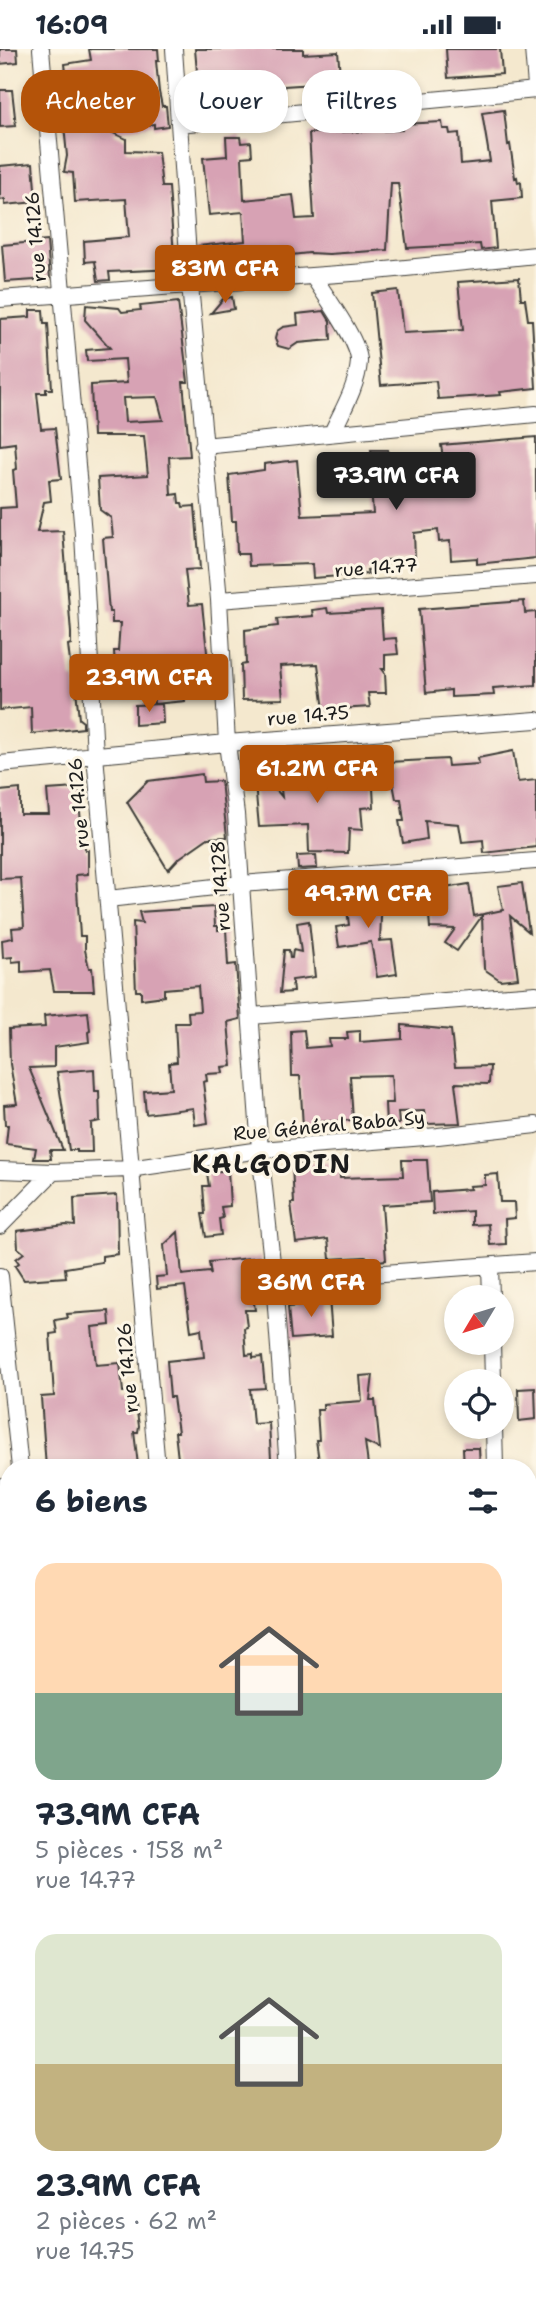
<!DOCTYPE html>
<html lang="fr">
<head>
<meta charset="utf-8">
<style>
  body { margin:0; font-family:"Shantell Sans",sans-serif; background:#f6f6f7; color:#1f2937; height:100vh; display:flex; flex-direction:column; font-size:26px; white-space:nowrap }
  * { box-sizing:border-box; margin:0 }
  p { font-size:23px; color:#747a83 }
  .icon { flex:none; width:38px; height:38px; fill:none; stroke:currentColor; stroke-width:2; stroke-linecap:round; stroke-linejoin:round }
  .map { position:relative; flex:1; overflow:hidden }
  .side { position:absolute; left:0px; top:1410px; width:537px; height:842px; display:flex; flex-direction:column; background:#fff; border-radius:28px 28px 0 0; box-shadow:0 4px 10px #0003 }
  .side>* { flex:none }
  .guide { position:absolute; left:21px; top:21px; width:495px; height:63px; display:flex; gap:14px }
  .needle { width:46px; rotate:232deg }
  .tools { position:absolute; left:444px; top:1236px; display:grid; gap:14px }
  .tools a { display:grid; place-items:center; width:70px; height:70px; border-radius:50%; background:#fff; box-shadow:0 4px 10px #0003; font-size:35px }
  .price { position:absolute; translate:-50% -60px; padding:0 16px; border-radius:7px; background:#b45309; color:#fff; font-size:23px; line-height:46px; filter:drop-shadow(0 2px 4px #0008) }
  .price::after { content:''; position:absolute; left:50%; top:42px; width:21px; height:16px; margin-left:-10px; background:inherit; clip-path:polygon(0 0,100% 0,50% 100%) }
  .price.current { background:#222; color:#fff }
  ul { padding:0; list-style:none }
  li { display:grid; align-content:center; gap:14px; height:371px; padding:0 35px }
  li span { display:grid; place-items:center; height:217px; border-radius:21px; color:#555 }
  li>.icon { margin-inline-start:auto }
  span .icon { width:126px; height:126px; fill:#fffc; stroke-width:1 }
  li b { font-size:30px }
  h2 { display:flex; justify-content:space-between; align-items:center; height:84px; padding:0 35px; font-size:30px }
  .tag { padding:0 24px; border-radius:28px; background:#fff; box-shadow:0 4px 10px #0003; font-size:24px; line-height:63px }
  .tag.current { background:#b45309; color:#fff }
  .status { display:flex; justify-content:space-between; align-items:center; height:49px; padding:0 35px; background:#fff; direction:ltr }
  .status svg { height:19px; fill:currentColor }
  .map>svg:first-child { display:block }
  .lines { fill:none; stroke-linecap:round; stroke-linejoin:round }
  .stream { stroke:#4fb5ce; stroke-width:4.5 }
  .building { fill:#d7a2b4; fill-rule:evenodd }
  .lane-casing { stroke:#3c3b37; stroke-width:10 }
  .street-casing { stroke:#3c3b37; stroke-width:18 }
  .lane { stroke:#fff; stroke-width:8 }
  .street { stroke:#fff; stroke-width:16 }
  .labels { text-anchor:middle; stroke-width:6; stroke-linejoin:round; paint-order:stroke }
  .street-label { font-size:19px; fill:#1c1c1c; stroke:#fcf5e5 }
  .district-label { font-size:26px; font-weight:bold; letter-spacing:2px; fill:#1c1c1c; stroke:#fcf5e5 }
</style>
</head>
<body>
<div class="status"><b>16:09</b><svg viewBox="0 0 49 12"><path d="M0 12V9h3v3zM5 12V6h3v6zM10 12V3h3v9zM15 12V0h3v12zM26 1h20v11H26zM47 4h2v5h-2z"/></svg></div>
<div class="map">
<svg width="536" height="2252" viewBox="0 0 536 2252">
  <rect width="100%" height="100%" fill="#fcf5e5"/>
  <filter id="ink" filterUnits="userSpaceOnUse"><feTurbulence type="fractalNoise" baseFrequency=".0143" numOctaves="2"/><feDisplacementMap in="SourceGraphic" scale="14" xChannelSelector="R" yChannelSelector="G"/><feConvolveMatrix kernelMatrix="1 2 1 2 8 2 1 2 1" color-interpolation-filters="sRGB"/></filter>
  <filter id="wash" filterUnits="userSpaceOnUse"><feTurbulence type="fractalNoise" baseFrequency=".00686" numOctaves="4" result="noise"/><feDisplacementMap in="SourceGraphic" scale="28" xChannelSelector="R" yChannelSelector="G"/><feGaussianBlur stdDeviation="1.57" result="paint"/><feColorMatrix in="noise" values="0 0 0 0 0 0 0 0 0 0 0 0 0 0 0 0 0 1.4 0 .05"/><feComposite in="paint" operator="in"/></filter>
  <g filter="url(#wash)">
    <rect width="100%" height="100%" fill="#f4e8ce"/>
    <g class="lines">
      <path class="stream" d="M528,2046L536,2045
        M0,2119L9,2117
        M528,2225H536
        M191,2252L299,2244"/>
    </g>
    <g id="blocks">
      <path class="building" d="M0,0H17L18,13L0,15Z
        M89,0H158L159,12H156L159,43L162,57H166L168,77L154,79V75L111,83L126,90V102L158,103L162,138H169L175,220L109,223L110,231L98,232L95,212L85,213L84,192L129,188L126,150L75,153L73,124L64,123L67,107L62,56L70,55L65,15L91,11Z
        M195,0H303V5L338,3L340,25L313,28L314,35L284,37L285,54L274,55L271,28L244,30L245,37L234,39L235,46L213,48L212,45L199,46Z
        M446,0H500L502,25L448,29Z
        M359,30H376V43L358,42Z
        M0,41H12L16,77L0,78Z
        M504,61L508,96L510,95L515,129L517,128L518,134L521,133L522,149L492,152L496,199L481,201L480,195L407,199L398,134H391L387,201L329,205L309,204L236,212V206L198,205V197L245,192L243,163L209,166L203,109L227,107L226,88H240L241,94L251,93L252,107L242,108L244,151L293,146L296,170L314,169L309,84L402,81L401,75L442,73L443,80H449L450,85L459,84L461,115L490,112L482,64Z
        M33,114L36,153L5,156V150L0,151V117Z
        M47,192L50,230L5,233L2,196Z
        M519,229L521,250H525L528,271H532L536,339L500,343L501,346L438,350L436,332L381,336L372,244L398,241L403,284L463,281L458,233Z
        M232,248L234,260L211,264L223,250Z
        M178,253L188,333H183L190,407L169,408L171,446L178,445L179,454H182L183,458L195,457L200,520L185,521L189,556L202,555L208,613H212L214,647L184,648L185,652L154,655L151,624H144L143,615L115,617L114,602H118L120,574H112V563H109L103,489L113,488L111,469L100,461L98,429L148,426L144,387H93L91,336L127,334L125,310L87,312L86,301L110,299L85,271L86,256L119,259L122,263L141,261L140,257ZM157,348L163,371L125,373L123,349Z
        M30,261H43L44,275H48L52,340H46V344H37L41,380L55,379L61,430L49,431L51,452L44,453L37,483L63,482L71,584V595L68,596L72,630H75L79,670L83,673V679L32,685L31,658L0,661V459L16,458L13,421L17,420L15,394L0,396V270L30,268Z
        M324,262L330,272L331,291L298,294L289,300L278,297L275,290L277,282L283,278L298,276L297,265Z
        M536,388V509L477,515V509L451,511L450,492L439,493L438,481L414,484L415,510L387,511V515L380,516L381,520L367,521L368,525L313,529L312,515L249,517L248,505H237L236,472H232L229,426L264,421V415L297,411L302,467L373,464L371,440H374L371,401H388V409H395V411L409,410L410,442L444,439L443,430H446L441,396Z
        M524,552L525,564L536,563V636L493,639L494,646L451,648V641L426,644L419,560Z
        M327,559L328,564L381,561L383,590L396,589L398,605L385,606V620H382L385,624L386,644H368L370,658L324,661L318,615L280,617L283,650L242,651L241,616L246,615L245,581L278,577L277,570L313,567L312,561Z
        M162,655L163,674L135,676V656Z
        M513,702L518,733L536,731V798L484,804L483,791L462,793L459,775L425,772L427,790L403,794L399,772H404L401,750H396L389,713L447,710L448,717L479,715L478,709Z
        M253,713L282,748L279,724L372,720L374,758L361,759L363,781L349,780L348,804L309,803L308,776L259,778Z
        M202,725L203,733L221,732L227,788L208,789L178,810L168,821L127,753L148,732Z
        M77,739L84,746L79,750L81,775H83L85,801H88V825L76,826L80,887H85V901L89,919H92L94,942H54L50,921L21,923V912L12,913V908L3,909L2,891L13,889L12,879L24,878L21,829L0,830V742L20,740V765H49L47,741Z
        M316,806L317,819L298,820L297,807Z
        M522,834L529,883L510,867L518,929L500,931L484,920L482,867L457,902L445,894L455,880L430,879L427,842L469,835L474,867L503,861L498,837Z
        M382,843L380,892H378L392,891L397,925L377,928L371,893L339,898L336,878L349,876L346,852H349L348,845Z
        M214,858L215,877H218V881L226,880L228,916L236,915L240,970L228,973L232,1017L222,1018L223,1024L206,1025L207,1032L203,1033L208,1074L195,1076L193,1059L146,1065L144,1042L171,1040L169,1014L177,1013L175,974H189L188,963L200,962L198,937L164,940V947L141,950V942H136L133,873L142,874L139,863Z
        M309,872L315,928L292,931L293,943L280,944L284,901H289L290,909H292L293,901L301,903L297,874Z
        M88,963L90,982L88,983L89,993L54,998V1018L29,1019L63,1101H50L51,1110H34L36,1099L6,1095L8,1076H5L4,1056L17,1055L10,1015L9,980L45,978L44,967Z
        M402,976L451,981L455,1018L490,1017L489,1035L455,1034L460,1074L426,1075L424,1062L398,1063L399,1075L386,1076L385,1054H393L391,1026L350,1027L353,1071L318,1073V1076L303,1078L300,1027H292L291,982L304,981L306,999L330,997L329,990H348L347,983L360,982V993L402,990Z
        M94,1020L95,1042H99L100,1072L91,1074L92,1103H77V1101H69L57,1023Z
        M402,1111H427L430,1153L382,1156L386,1211L369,1213V1209L365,1208L330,1210L328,1190L296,1194L291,1154H294L292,1116L338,1113L340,1129L403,1127Z
        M228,1121L230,1157L221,1158L223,1169L219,1170L221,1186L206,1188L202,1165H205L203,1137H209L207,1124Z
        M498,1125L500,1153H514L515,1169L505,1170L506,1195L490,1196L488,1175L472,1176V1162L433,1165L432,1143L470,1140L469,1137L485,1136V1126Z
        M117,1146L118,1205L102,1207V1213L65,1219L66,1228L24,1231L15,1217L19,1214L16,1210L24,1204L18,1199L17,1182L66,1176L75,1177L74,1149Z
        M178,1183L182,1226L209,1223L211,1226L209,1213L261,1208L262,1220L249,1221L255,1261H245L247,1278L244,1279L246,1306L253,1305V1309L262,1308L265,1339L250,1340L253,1375L269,1374L271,1410H258L259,1419H179L175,1383H178L173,1348H170L167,1312L204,1308L201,1280L191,1282L185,1237L157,1240L156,1228L167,1227L164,1196Z
        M329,1249L332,1287L291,1290L288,1258L299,1257V1252Z
        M109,1262L110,1276L92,1278L96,1316L120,1314L123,1343L134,1342L139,1377L138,1383H134L138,1416L110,1419H46L41,1348L54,1347L50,1285L57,1284L55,1271L68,1269L67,1265Z
        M373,1326L370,1351H375L380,1400L365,1393L368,1416L320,1419L316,1391H319L317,1361H323V1355L362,1352L360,1327Z
        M535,1339L536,1370L519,1372L518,1340Z
        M463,1399H479L480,1418H464Z"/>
    </g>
  </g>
  <g filter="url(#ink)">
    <use href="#blocks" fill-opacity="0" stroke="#3c3b37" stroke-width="2"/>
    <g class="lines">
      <defs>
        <path id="lane" d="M528,1877H536
          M0,1911H9"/>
        <path id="street" d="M41,0L83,485L95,706L157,1419
          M174,0L190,236L219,551L227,694L236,765L260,1101L274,1232L288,1419
          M533,0L536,37
          M179,75L536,41
          M313,227C324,245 360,293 359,313C357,338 342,362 332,384
          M0,250L366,223L536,206
          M203,397L536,365
          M219,551L536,527
          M0,715L227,694L536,671
          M108,850L241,835L536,812
          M251,967L536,945
          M0,1121L53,1123L129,1120L260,1101L438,1087L536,1076
          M0,1177L53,1123
          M490,1217L491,1248
          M0,1227L20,1419
          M274,1232L536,1213
          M492,1293L493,1332
          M494,1377L495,1419
          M0,1437L9,1439
          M0,1560L9,1559
          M528,1642L536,1641
          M0,1710L9,1709"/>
      </defs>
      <use href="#lane" class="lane-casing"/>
      <use href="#street" class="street-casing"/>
      <use href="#lane" class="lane"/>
      <use href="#street" class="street"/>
    </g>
  </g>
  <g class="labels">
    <g class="street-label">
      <text transform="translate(35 188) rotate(-95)" y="7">rue 14.126</text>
      <text transform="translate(376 518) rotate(-4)" y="7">rue 14.77</text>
      <text transform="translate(308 666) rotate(-5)" y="7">rue 14.75</text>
      <text transform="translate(78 754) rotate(-95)" y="7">rue 14.126</text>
      <text transform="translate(220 837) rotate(-94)" y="7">rue 14.128</text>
      <text transform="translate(329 1076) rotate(-5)" y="7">Rue Général Baba Sy</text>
      <text transform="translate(127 1319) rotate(-95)" y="7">rue 14.126</text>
    </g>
    <g class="district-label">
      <text x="272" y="1124">KALGODIN</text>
    </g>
  </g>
</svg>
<div class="tools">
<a><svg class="needle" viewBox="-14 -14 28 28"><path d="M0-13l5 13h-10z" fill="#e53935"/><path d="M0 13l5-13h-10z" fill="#747a83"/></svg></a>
<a><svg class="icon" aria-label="locate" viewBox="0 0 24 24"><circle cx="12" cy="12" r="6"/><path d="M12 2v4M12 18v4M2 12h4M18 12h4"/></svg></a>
</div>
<b class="price" style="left:225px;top:256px">83M CFA</b>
<b class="price current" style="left:396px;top:463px">73.9M CFA</b>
<b class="price" style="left:149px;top:665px">23.9M CFA</b>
<b class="price" style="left:317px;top:756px">61.2M CFA</b>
<b class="price" style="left:368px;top:881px">49.7M CFA</b>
<b class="price" style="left:311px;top:1270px">36M CFA</b>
<div class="guide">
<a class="tag current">Acheter</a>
<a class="tag">Louer</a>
<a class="tag">Filtres</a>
</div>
<section class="side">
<h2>6 biens<svg class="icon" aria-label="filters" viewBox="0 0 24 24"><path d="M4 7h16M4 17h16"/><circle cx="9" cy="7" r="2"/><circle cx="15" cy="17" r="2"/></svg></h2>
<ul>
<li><span style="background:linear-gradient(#ffd9b3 60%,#7fa58c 0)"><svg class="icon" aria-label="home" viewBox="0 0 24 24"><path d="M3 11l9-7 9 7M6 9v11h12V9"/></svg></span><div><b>73.9M CFA</b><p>5 pièces · 158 m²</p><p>rue 14.77</p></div></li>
<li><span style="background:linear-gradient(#dfe7d0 60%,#c2b280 0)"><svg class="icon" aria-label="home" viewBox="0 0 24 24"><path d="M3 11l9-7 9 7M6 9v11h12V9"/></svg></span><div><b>23.9M CFA</b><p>2 pièces · 62 m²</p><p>rue 14.75</p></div></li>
</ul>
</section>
</div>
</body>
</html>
